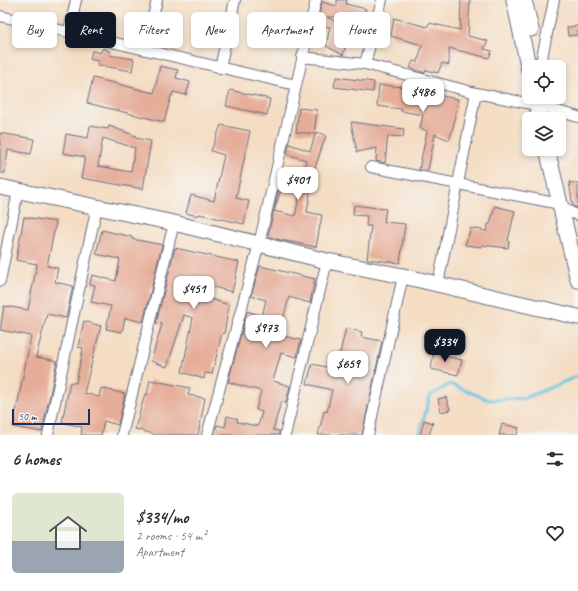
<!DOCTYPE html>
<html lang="en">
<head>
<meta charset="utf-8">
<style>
  body { margin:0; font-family:Caveat,sans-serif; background:#f7f7f7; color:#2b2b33; height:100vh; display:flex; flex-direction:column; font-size:15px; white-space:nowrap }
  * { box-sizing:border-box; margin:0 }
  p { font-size:13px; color:#7c7c81 }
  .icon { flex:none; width:22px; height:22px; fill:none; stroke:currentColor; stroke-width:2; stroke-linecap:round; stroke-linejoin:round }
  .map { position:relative; height:435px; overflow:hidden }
  .details { display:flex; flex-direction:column; background:#fff; flex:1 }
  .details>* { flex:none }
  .top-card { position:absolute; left:12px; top:12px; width:554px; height:36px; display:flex; gap:8px }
  .tools { position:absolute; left:522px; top:60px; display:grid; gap:8px }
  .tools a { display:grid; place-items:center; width:44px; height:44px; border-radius:6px; background:#fff; box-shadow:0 2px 6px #0003; font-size:20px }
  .scale { position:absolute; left:12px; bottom:10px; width:78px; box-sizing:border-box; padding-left:4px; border:2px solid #1b2f5e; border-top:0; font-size:11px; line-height:14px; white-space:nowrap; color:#1b2f5e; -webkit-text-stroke:3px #f6f6f2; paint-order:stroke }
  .price { position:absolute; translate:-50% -34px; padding:0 9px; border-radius:8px; background:#fff; color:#222; font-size:13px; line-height:26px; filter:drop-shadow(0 1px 2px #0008) }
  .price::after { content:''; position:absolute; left:50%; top:24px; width:12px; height:9px; margin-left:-6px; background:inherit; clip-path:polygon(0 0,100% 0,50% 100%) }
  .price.selected { background:#111827; color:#fff }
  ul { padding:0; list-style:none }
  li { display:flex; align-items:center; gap:12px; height:100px; padding:0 12px }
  li span { display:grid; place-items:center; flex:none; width:112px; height:80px; border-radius:6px; color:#555 }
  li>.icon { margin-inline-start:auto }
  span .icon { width:48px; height:48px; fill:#fffc; stroke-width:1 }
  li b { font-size:17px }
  h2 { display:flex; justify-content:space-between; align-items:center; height:48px; padding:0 12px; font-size:17px }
  .tag { padding:0 14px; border-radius:6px; background:#fff; box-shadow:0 2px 6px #0003; font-size:14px; line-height:36px }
  .tag.selected { background:#111827; color:#fff }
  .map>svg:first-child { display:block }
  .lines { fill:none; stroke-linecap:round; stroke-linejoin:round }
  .stream { stroke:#65c4e3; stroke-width:3 }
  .building { fill:#e6ad99; fill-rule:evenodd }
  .street-casing { stroke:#676c81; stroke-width:12 }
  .secondary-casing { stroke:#676c81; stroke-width:17 }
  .street { stroke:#fff; stroke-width:10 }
  .secondary { stroke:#fff; stroke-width:15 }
</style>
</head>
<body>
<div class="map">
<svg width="578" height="435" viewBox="0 0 578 435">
  <rect width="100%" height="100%" fill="#f6f6f2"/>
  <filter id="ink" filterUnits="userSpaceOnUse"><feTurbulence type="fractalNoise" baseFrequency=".025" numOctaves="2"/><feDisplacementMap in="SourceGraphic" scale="8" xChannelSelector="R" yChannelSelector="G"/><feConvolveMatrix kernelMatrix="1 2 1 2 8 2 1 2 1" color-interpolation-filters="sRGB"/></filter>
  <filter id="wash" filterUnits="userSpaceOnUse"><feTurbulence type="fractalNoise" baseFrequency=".012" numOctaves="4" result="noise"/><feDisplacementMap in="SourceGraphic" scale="16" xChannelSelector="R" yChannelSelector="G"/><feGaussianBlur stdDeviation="0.9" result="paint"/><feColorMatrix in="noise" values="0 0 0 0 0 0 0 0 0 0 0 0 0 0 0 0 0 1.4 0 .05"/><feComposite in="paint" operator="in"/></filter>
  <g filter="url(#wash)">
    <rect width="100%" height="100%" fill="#f4ddc3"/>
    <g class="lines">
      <path class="stream" d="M419,435L430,396L450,384L489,400L525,398L578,376"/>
    </g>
    <g id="blocks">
      <path class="building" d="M337,0H347L346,4L366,9L363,17H327L357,33L354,41H347L343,55L326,46L330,27L317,26L322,2L337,6Z
        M461,0H470L468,36L488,41L484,49L492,51L489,58L449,48V65L442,63L438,73L426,70L425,73L410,68L413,61L418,62L422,45L391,36L394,18L427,27L429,23L460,30Z
        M578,26V35L568,36L567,27Z
        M103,48L111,52L109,55L134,59L132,71L97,65L98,61L90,59L92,51L100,53Z
        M160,66L178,70L176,78L190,82L186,95L173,92L172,96H171L164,122L87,103L93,78L154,93Z
        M336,77L374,82L373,92L334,87Z
        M379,85L404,87L422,90L421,92L458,99L453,128L449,140L435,134L428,170H419L427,131L420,128L423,115L401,111V109L377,106Z
        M230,90L270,99L267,115L226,106Z
        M299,108L317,110L314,134L296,132Z
        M351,122L404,129L403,137L388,136L385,163L376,161L377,148L357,152Z
        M221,125L250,131L236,198L249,201L244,224L199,214L198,216L186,213L191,195L214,201L224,155L211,151Z
        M90,126L108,129L109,126L136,136L135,138L151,141L143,189L81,178L85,157L63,153L66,134L88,138ZM103,138L135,148L131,172L98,166Z
        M316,132L326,135L313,174L307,212L322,215L316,247L276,239L268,236L282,174L284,175V177L302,183L306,160L287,154L289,144L310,151ZM282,187L300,193L295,216L274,211Z
        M0,133L34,139L31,154L8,150L5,173H0Z
        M569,182L578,184V208L573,206Z
        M354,205L386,209L384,222L405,224L400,263L367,259L371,226H366L367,216L353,215Z
        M495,206L515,211L508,240L509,241L508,248L482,245V247L465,245L471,228L487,231L488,224H490Z
        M24,217L56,222L47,266L58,268L55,282L73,286L66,318L47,314L36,357L57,361L42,432L13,427L31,336L0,330L4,306L28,310L37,264L16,260Z
        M102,230L132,237V239L162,245L143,322L125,318L122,332L106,329L111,306L91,302L95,285L90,284L92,275L116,281L120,259L96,254Z
        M175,248L239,262L232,292L199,283L196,294L229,305L224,334L222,333L212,374L205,373L204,379L182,372L193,318L184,315L167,367L151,361L162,324L156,323Z
        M260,266L315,279L310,303L289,297L279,335L301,340L297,357L281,353L273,381L290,386L286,403L281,402L273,430L279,431V435H214L217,425L225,427L227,416L238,419L237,422L258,426L262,412L256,410L261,391L228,382L247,311L262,316L266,300L251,296Z
        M84,321L101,326L84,393L99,397L101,388L125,394L118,425L104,421L101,435H81L82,427L62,422L70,382L76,383L83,348L78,347Z
        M346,328L362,332L361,337L382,341L362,435H318L324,411L327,412L332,390L307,384L312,364L336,369Z
        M435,348L446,351L445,356L462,360L458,375L431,369Z
        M150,380L190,388L188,395L205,398L198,435H157L135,429L145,394L147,395Z
        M446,397L450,410L441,412L438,399Z
        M424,420L433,423L429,435H420Z
        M502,424L519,428L517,435H499Z"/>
    </g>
  </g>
  <g filter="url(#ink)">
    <use href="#blocks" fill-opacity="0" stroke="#676c81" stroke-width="1"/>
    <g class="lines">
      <defs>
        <path id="street" d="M0,16L296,85
          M69,31L76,0
          M145,50L157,0
          M302,57L365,64L476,93L537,105
          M365,64L382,0
          M540,67L554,0
          M220,68L235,0
          M548,108L578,117
          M371,167L560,204L572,213L578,215
          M0,281L18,191
          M438,284L476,93
          M48,435L97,206
          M122,435L174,223
          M207,435L259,244L316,0
          M285,435L327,261
          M368,435L403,276"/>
        <path id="secondary" d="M514,0L529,70
          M524,0L531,29
          M535,97L540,119
          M547,149L578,280
          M0,187L174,223L327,261L403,276L578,317"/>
      </defs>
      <use href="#street" class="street-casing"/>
      <use href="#secondary" class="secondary-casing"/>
      <use href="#street" class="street"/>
      <use href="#secondary" class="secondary"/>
    </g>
  </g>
</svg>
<div class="tools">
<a><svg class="icon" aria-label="locate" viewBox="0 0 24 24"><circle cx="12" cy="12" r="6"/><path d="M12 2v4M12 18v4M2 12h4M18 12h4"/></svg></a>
<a><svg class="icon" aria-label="layers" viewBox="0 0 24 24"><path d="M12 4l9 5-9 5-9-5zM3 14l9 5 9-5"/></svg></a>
</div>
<div class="scale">50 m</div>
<b class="price" style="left:423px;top:113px">$486</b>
<b class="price" style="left:298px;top:201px">$401</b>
<b class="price" style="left:194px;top:310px">$451</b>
<b class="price" style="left:266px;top:349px">$973</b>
<b class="price selected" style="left:445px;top:363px">$334</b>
<b class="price" style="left:348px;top:385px">$659</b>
<div class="top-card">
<a class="tag">Buy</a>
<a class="tag selected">Rent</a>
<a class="tag">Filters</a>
<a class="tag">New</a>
<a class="tag">Apartment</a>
<a class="tag">House</a>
</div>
</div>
<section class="details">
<h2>6 homes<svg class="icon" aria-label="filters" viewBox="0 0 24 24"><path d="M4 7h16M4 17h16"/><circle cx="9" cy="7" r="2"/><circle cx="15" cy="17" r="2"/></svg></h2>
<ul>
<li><span style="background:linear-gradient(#dfe7d0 60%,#9aa5b1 0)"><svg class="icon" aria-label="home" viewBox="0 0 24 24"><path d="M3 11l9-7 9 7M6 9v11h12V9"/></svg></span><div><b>$334/mo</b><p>2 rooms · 54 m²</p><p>Apartment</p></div><svg class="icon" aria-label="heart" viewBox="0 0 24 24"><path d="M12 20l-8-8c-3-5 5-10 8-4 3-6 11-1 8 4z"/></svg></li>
</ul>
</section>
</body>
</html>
